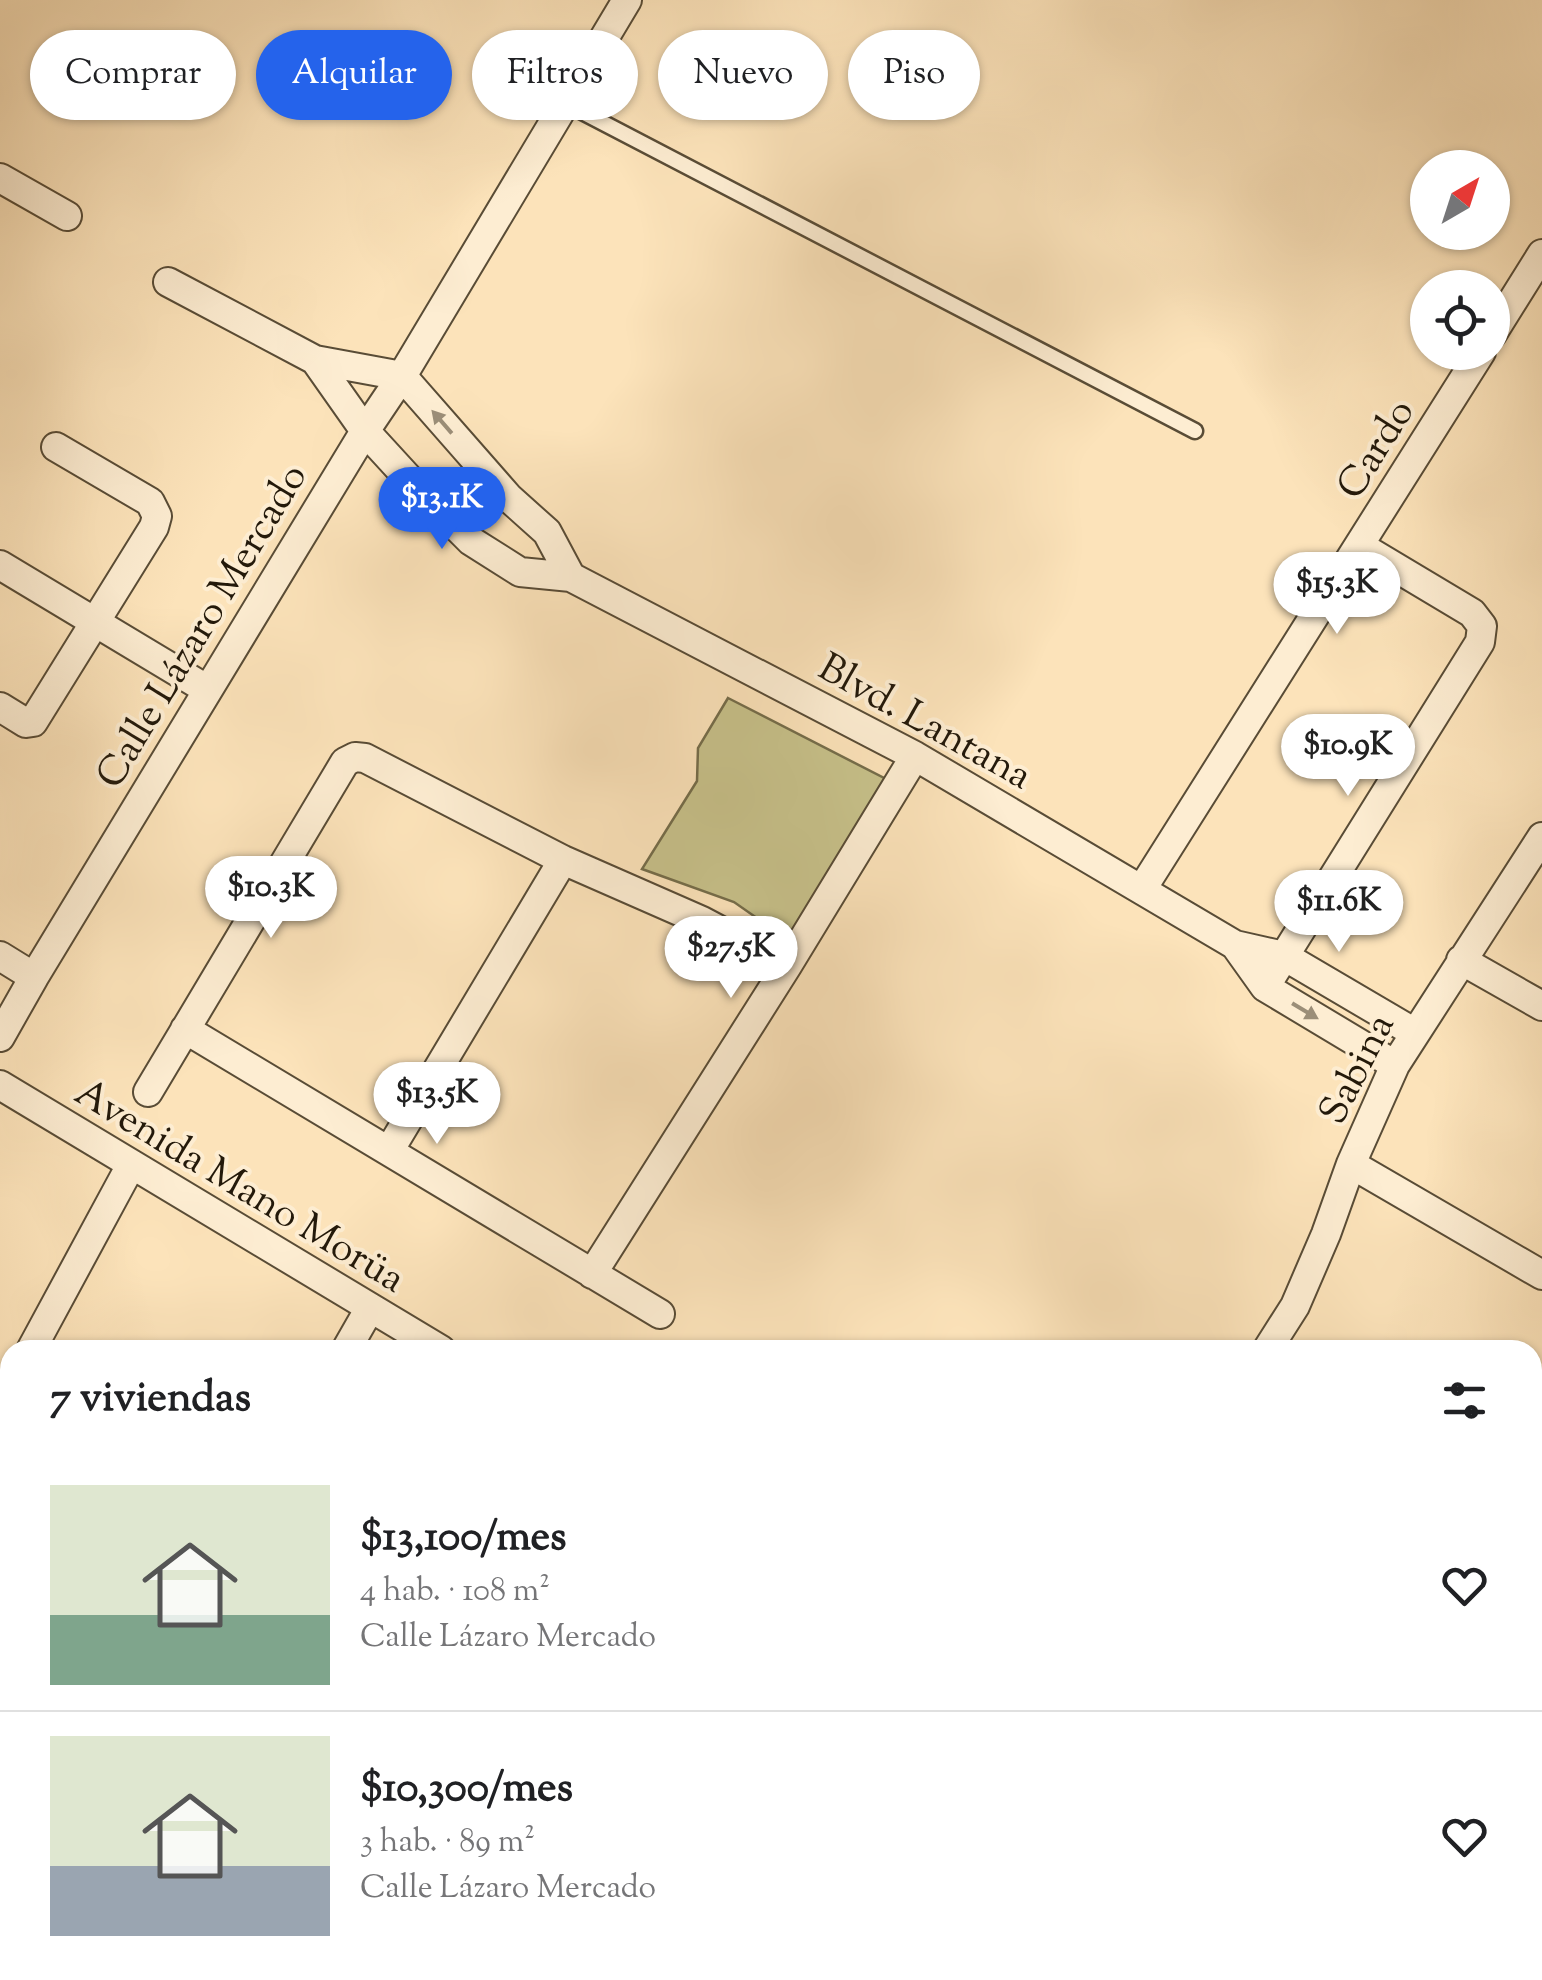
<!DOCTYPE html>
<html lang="es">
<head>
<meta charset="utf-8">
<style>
  body { margin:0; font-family:"Sorts Mill Goudy",serif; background:#f2f2f2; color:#202124; height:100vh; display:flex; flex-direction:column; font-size:38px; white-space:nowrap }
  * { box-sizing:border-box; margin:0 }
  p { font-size:32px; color:#757577 }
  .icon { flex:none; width:55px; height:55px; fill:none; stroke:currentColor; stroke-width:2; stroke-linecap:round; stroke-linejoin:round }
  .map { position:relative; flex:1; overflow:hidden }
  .drawer { position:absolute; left:0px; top:1340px; width:1542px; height:640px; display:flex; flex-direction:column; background:#fff; border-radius:30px 30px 0 0; box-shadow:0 2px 8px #0004 }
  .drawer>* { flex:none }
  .top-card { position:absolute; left:30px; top:30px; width:1000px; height:90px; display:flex; gap:20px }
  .needle { width:65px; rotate:39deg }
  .buttons { position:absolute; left:1410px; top:150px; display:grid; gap:20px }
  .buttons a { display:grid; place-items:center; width:100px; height:100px; border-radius:50%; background:#fff; box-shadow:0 2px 8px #0004; font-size:50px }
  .price { position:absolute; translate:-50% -85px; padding:0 22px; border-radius:35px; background:#fff; color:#222; font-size:32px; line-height:65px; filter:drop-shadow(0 2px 5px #0008) }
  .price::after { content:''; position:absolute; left:50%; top:60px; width:30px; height:22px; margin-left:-15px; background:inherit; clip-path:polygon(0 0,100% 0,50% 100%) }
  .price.selected { background:#2563eb; color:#fff }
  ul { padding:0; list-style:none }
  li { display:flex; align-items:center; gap:30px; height:250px; padding:0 50px }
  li+li { border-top:2px solid #e0e0e0 }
  li span { display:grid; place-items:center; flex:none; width:280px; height:200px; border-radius:0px; color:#555 }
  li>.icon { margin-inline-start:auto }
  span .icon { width:120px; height:120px; fill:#fffc; stroke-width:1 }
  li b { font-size:42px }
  h2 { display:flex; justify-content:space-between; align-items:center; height:120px; padding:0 50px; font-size:42px }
  .pill { padding:0 35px; border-radius:45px; background:#fff; box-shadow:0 2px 8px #0004; font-size:35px; line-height:90px }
  .pill.selected { background:#2563eb; color:#fff }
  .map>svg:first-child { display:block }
  .green { fill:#c7c18a; stroke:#756d4a; stroke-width:2.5 }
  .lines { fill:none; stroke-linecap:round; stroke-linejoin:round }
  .service-casing { stroke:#594c36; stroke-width:19 }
  .minor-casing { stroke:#594c36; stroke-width:32 }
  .service { stroke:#fdedd2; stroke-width:14 }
  .minor { stroke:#fdedd2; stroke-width:28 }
  .oneway { fill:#9b8e78 }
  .labels { text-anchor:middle; stroke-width:8; stroke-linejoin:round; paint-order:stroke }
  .street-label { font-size:40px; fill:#23190a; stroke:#fdedd2 }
</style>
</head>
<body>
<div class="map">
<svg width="1542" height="1980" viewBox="0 0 1542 1980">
  <rect width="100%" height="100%" fill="#fce3ba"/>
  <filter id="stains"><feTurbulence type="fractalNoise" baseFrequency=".002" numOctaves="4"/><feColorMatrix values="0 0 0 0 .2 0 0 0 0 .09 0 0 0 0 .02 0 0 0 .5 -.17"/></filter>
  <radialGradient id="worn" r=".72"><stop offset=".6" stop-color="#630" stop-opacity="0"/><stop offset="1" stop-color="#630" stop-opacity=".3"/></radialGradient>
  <path class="green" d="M728,698L888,780L801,929L781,935L734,902L642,869L697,781L698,748Z"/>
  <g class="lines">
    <defs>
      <path id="service" d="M565,103L1195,431"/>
      <path id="minor" d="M0,178L67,216
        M168,282L315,360L402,376L509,498L547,532L571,577
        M1492,334L1542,254
        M315,360L365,431L409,479L471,541L520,572L571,577L915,756L1235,945L1284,956L1415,1033
        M0,565L208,690
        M0,707L26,723L33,722L154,527L157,516L150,502L56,447
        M1142,889L1481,352
        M1235,945L1265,987L1395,1065
        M0,956L34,977
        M1461,960L1542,1006
        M1265,987L1480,642L1482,626L1472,613L1360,546
        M185,1029L660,1314
        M0,1037L34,977L365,431L402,376L627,0
        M0,1085L441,1350
        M148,1092L345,762L355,757L365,758L563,860L702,921L787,966
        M389,1151L563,860
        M1351,1164L1542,1275
        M592,1274L787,966L915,756
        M31,1350L131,1165
        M346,1350L370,1308
        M1267,1350L1295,1306L1326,1234L1351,1164L1395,1065L1542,837
        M0,1408L10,1389
        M1532,1411L1542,1397
        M0,1680L10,1686
        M499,1970L516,1980
        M619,1980L625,1970
        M917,1980L924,1970"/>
    </defs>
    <use href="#service" class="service-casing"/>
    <use href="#minor" class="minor-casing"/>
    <use href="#service" class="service"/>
    <use href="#minor" class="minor"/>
  </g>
  <defs><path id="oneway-solid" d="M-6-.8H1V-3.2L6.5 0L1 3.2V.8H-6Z" transform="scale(2.5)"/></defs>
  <g class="oneway">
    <use href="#oneway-solid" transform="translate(442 422) rotate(-131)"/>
    <use href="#oneway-solid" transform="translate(1305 1011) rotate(31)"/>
  </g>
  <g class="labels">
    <g class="street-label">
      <text transform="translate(1374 448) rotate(-58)" y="14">Cardo</text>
      <text transform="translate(200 625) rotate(-59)" y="14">Calle Lázaro Mercado</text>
      <text transform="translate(926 720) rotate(29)" y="14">Blvd. Lantana</text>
      <text transform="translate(1355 1068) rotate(-63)" y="14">Sabina</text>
      <text transform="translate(241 1184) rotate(31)" y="14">Avenida Mano Morüa</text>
    </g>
  </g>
  <rect width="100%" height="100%" filter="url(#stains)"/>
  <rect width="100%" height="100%" fill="url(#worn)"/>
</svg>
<div class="buttons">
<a><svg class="needle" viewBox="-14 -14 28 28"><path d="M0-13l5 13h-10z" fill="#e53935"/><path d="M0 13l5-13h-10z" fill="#757577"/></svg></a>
<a><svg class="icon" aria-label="locate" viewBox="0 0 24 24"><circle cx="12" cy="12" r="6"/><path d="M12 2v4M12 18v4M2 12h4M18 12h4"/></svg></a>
</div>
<b class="price selected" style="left:442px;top:552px">$13.1K</b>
<b class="price" style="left:1337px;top:637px">$15.3K</b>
<b class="price" style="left:1348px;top:799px">$10.9K</b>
<b class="price" style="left:271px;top:941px">$10.3K</b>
<b class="price" style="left:1339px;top:955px">$11.6K</b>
<b class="price" style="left:731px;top:1001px">$27.5K</b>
<b class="price" style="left:437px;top:1147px">$13.5K</b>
<div class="top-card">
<a class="pill">Comprar</a>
<a class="pill selected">Alquilar</a>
<a class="pill">Filtros</a>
<a class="pill">Nuevo</a>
<a class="pill">Piso</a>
</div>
<section class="drawer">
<h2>7 viviendas<svg class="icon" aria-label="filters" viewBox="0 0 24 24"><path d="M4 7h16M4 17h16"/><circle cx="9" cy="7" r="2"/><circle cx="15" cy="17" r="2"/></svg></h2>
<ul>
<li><span style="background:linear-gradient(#dfe7d0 65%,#7fa58c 0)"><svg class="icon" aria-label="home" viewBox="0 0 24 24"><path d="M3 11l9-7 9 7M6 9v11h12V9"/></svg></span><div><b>$13,100/mes</b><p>4 hab. · 108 m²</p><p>Calle Lázaro Mercado</p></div><svg class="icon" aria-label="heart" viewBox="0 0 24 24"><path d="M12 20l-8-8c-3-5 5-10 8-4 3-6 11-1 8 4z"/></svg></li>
<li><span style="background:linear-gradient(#dfe7d0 65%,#9aa5b1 0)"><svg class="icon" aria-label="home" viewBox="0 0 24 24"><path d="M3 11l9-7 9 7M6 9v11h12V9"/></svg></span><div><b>$10,300/mes</b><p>3 hab. · 89 m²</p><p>Calle Lázaro Mercado</p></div><svg class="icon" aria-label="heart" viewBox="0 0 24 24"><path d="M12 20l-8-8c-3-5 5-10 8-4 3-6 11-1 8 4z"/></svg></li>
</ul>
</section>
</div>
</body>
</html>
